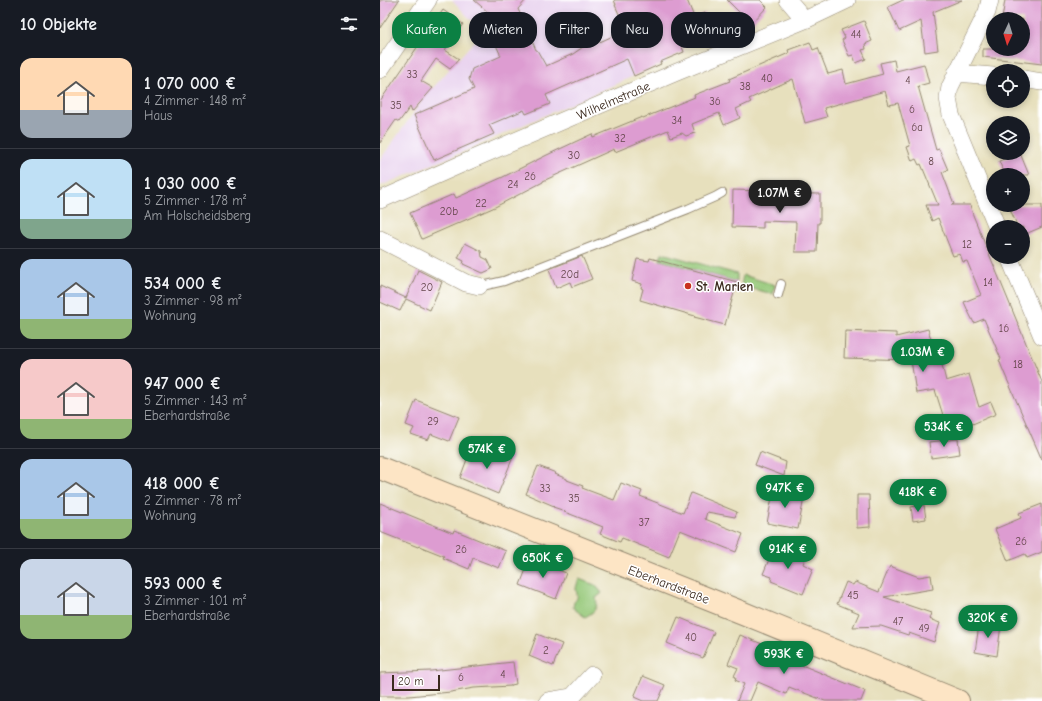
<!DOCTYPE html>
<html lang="de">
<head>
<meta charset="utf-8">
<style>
  body { margin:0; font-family:"Comic Neue",sans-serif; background:#242831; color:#f1f3f6; height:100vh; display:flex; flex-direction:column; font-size:15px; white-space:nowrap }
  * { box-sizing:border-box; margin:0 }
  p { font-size:13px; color:#9ea1a6 }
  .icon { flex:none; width:22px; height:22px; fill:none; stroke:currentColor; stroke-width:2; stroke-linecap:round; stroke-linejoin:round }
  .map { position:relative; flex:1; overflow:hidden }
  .side { display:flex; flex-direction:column; background:#171b24; width:380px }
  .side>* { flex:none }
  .banner { position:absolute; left:12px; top:12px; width:380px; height:36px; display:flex; gap:8px }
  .needle { width:26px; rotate:184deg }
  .controls { position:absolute; left:606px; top:12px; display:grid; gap:8px }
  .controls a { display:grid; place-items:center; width:44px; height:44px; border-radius:50%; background:#171b24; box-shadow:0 2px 6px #0003; font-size:20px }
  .scale { position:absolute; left:12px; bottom:10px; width:48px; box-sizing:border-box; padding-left:4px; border:2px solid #3b2a1e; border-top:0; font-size:11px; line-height:14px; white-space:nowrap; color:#3b2a1e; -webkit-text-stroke:3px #fff; paint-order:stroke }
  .price { position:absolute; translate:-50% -34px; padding:0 9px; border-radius:14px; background:#0b8043; color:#fff; font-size:13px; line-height:26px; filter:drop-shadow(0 1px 2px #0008) }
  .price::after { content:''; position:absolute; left:50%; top:24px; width:12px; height:9px; margin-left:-6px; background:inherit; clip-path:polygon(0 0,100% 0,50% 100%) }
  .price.on { background:#222; color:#fff }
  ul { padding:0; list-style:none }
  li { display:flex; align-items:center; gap:12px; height:100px; padding:0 20px }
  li+li { border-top:1px solid #363941 }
  li span { display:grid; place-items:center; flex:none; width:112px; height:80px; border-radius:12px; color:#555 }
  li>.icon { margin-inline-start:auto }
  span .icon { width:48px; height:48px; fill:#fffc; stroke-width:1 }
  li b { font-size:17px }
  h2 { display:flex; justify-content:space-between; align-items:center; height:48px; padding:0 20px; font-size:17px }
  .pill { padding:0 14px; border-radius:16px; background:#171b24; box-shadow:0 2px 6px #0003; font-size:14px; line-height:36px }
  .pill.on { background:#0b8043; color:#fff }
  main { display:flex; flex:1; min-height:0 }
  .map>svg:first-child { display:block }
  .built { fill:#e8d2ee }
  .green { fill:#95c878; stroke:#68794b }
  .building { fill:#dd9cd1 }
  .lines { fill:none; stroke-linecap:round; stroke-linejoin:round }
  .lane-casing { stroke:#91856e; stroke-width:10 }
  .street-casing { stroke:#91856e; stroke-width:18 }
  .secondary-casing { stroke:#91856e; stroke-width:24 }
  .lane { stroke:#fff; stroke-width:8 }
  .street { stroke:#fff; stroke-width:17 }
  .secondary { stroke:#fde5c5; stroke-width:22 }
  .poi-dot { fill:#c8321e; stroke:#fff; stroke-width:1.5 }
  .labels { text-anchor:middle; stroke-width:3; stroke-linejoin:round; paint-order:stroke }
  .number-label { font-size:11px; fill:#64464b }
  .street-label { font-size:13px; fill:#3b2a1e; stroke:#fff }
  .poi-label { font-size:13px; font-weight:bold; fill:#3b2a1e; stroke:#fff; text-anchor:start }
</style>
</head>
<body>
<main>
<section class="side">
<h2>10 Objekte<svg class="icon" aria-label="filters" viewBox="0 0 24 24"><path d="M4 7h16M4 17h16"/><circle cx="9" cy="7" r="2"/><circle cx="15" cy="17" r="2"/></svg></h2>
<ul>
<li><span style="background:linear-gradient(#ffd9b3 65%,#9aa5b1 0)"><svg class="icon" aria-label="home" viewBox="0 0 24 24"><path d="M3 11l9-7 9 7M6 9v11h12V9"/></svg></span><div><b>1 070 000 €</b><p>4 Zimmer · 148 m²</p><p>Haus</p></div></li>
<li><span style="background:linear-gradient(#bfe0f5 75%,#7fa58c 0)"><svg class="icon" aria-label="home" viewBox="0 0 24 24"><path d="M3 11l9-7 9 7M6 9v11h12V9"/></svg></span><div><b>1 030 000 €</b><p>5 Zimmer · 178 m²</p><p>Am Holscheidsberg</p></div></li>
<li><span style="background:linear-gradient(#a9c7e8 75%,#8fb573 0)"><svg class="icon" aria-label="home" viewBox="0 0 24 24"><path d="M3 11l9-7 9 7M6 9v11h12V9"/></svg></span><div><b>534 000 €</b><p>3 Zimmer · 98 m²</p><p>Wohnung</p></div></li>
<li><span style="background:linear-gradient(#f6c9c9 75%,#8fb573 0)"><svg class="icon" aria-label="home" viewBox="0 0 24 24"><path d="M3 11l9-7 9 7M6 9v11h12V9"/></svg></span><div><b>947 000 €</b><p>5 Zimmer · 143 m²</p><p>Eberhardstraße</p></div></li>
<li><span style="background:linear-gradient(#a9c7e8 75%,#8fb573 0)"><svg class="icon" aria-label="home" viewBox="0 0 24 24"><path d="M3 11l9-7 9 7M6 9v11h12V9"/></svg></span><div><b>418 000 €</b><p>2 Zimmer · 78 m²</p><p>Wohnung</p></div></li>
<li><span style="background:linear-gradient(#c9d6e8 70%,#8fb573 0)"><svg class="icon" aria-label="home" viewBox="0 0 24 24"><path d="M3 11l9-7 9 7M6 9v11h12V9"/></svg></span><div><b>593 000 €</b><p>3 Zimmer · 101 m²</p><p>Eberhardstraße</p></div></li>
</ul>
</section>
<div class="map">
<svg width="662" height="701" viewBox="0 0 662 701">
  <rect width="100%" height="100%" fill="#fff"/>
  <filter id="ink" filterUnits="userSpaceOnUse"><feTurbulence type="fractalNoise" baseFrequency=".025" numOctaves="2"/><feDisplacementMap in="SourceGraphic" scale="8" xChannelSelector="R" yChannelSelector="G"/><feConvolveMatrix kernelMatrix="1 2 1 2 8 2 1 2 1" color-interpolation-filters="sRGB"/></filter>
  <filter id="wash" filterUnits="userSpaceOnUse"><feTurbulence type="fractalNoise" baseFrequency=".012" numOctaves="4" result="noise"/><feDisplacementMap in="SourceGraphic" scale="16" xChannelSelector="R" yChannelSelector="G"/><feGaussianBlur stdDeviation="0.9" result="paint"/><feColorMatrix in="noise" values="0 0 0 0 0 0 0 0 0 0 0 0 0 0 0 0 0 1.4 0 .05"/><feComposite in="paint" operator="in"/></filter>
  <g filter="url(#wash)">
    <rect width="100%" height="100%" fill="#e7e0bd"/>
    <path class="built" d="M72,0H232L239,17L263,7L287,62L281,64L80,153L0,186V160L45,97L96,39L91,28L96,25Z"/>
    <path class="green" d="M282,253L357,274V282L280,260Z
      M363,275L395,285L393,294L361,286Z
      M199,579L215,585L222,593L216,598C219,608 213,613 205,617L193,608L194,602C199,598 197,595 196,589C196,586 198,582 199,579Z"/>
    <g id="blocks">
      <path class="building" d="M0,0H19L0,28Z
        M94,0H146L138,9L156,50H157L166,66L193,54L203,47L222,41L246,30L235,5H236L234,0H307L314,17L325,13L334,34L302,47L304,52L280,62L281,64L254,76L247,59L166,95L170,104L146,114L144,110L109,125L114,134L54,160L34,115L94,89L89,79L92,69L121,56L107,25L117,20Z
        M347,0H380L387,7L371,24Z
        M523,0H582L553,12L558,50L545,52L541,21L519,31L508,7Z
        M625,0H662V64L603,57V49H643V19H622Z
        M63,10L83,24L65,50L79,59L70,69L56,59L41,81L53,88L32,112L30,107L19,122L16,120L0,143V101Z
        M484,21L492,41L485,44L486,49L482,50L486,59L476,63L473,55L469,56L462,40L465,38L461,30Z
        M430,42L433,50L438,48L448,74L463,70L466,84L503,74L500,63L514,60L516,71L544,64L549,83L538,86L556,150L559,149L568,170L562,172L574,204L571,205H590L593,215L662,382V460L623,370L619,360L621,359L604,319L594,323L588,311L584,302L601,295L587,261L583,262L580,254L573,256L558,218L552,221L546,205H558L541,164L539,165L536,159L532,161L527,147L530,146L518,103L509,105L505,91L444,108L447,117L425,123L413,79L369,99L371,102L356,109L360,118L344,125L339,113L312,124L315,133L306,136L302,133L291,137L288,130L235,152L234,149L163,181V182L115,207L42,239L30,213L74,194L76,198L121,178L167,155L212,134L213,137L262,117L263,118L315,97L314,95L350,81L349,79L409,53L408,50Z
        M638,153H640L649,175H625L619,161Z
        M353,190L384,191V193L440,194V223H438L437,252H415L416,222L383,221V228L352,227Z
        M628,205H662V227L643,235V227H638Z
        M85,243L101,251L102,257L108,260L112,269L103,273L83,264L84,261L78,258Z
        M202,256L212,279L192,287L190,282L176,288L169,269Z
        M270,258L357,282L345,325L314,317L315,316L260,300L263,289L261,288L262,284L252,281L257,259L269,261Z
        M38,270L62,282L50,310L26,299L20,311L0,302V286L26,298Z
        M548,329L554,350L558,349L566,381L589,374L599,407L611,402L616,414L569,434L555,390L536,393L531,360L464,358L465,331L516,333V337Z
        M36,400L79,417L69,441L51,434L48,440L31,434L34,428L26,425Z
        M578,439L580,454L551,458L549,442Z
        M110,448L133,457L118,494L80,478L89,454L105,460Z
        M380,452L406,462L404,476L375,465Z
        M158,466L176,473L175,474L187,479V480L203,486L202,488L234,500L241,483L262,491L260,496L303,513L311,493L357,512L355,517L327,512L325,519L363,534L356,552L300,530L289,557L242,538L240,542L220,534L223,527L190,514L184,512L185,511L173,507L174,506L146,494Z
        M394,487L410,490L409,496L424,498L418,529L387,523Z
        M477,495H489L490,527L477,528Z
        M0,503L73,533L74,530L126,551L119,568L93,558L89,569L63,558L64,556L39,546L38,547L0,532Z
        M662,504V552L647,558L645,554L628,561L615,529L641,518L639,513Z
        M544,505L546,519L533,521L531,507Z
        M394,547L425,559L423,564L433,569L423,594L391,581L392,577L383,574Z
        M150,559L186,573L176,599L140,585Z
        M510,566L539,577L551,575L553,589L504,597L551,613L549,619L560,623L554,642L529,633L528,635L501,626L473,627L479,613L457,604L466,582L473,585L475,582L499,592Z
        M298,617L334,632L323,658L287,643Z
        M608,623L621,625L617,656L595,652L599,625L608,626Z
        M157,634L182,644L173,666L149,656Z
        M360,635L392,648L390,652L485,691L481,701H445L409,687L406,694L378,682L370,701H357L364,684L355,680L356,677L354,676L358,668L348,664Z
        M133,662L136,684L131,685V686L94,688L71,692L29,696H0V673L51,671Z
        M263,676L285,685L278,701H263L254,697Z"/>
    </g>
  </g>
  <g filter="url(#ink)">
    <use href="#blocks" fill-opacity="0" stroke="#91856e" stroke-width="1"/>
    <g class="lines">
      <defs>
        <path id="lane" d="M102,286L124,281L308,209L335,197L342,193
          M398,295L401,284"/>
        <path id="street" d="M408,0L425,20
          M610,0L607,12L570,87L568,98L571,115L617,227
          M0,70L48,0
          M576,73L613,76
          M643,79L662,82
          M0,200L93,159L297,72L425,20L467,0
          M0,239L86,283L99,286
          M629,257L662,336
          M168,701L192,697L212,675"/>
        <path id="secondary" d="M0,468L363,613L578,701"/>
      </defs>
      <use href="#lane" class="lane-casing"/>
      <use href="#street" class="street-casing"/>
      <use href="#secondary" class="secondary-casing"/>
      <use href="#lane" class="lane"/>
      <use href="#street" class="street"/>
      <use href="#secondary" class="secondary"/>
    </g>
  </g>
  <circle class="poi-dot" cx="308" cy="286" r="4"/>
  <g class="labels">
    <g class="number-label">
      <text x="476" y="38">44</text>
      <text x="32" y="78">33</text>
      <text x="387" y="82">40</text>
      <text x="528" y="84">4</text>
      <text x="365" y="90">38</text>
      <text x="335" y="105">36</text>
      <text x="16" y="109">35</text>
      <text x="532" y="113">6</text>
      <text x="297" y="124">34</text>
      <text x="537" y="131">6a</text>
      <text x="240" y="142">32</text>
      <text x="194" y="159">30</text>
      <text x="551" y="165">8</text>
      <text x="150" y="180">26</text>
      <text x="133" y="188">24</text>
      <text x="101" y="207">22</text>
      <text x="69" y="215">20b</text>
      <text x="587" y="248">12</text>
      <text x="190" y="278">20d</text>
      <text x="608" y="286">14</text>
      <text x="47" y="291">20</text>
      <text x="624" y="332">16</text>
      <text x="638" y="368">18</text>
      <text x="53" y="425">29</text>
      <text x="165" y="492">33</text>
      <text x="194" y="502">35</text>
      <text x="264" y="526">37</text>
      <text x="641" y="545">26</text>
      <text x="81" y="553">26</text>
      <text x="473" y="599">45</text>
      <text x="518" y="625">47</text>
      <text x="544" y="632">49</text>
      <text x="311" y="641">40</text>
      <text x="166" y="654">2</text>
      <text x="123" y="678">4</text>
      <text x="81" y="681">6</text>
    </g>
    <g class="street-label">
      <text transform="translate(233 100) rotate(-23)" y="5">Wilhelmstraße</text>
      <text transform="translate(289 584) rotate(21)" y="5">Eberhardstraße</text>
    </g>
    <g class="poi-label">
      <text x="316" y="291">St. Marien</text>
    </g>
  </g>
</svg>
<div class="controls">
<a><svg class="needle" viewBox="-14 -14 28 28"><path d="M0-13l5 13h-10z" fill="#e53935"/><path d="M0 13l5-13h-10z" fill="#9ea1a6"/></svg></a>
<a><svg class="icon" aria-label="locate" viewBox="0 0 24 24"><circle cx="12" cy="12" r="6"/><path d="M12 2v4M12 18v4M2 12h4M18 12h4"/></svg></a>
<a><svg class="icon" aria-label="layers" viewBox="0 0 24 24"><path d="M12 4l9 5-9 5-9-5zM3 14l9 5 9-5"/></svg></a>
<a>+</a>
<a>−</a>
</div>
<div class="scale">20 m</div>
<b class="price on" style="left:400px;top:214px">1.07M €</b>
<b class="price" style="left:543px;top:373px">1.03M €</b>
<b class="price" style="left:564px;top:448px">534K €</b>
<b class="price" style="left:107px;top:470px">574K €</b>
<b class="price" style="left:405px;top:509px">947K €</b>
<b class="price" style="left:538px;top:513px">418K €</b>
<b class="price" style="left:408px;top:570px">914K €</b>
<b class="price" style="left:163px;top:579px">650K €</b>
<b class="price" style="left:608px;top:639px">320K €</b>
<b class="price" style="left:404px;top:675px">593K €</b>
<div class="banner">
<a class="pill on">Kaufen</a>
<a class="pill">Mieten</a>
<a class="pill">Filter</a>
<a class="pill">Neu</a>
<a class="pill">Wohnung</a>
</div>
</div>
</main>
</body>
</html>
